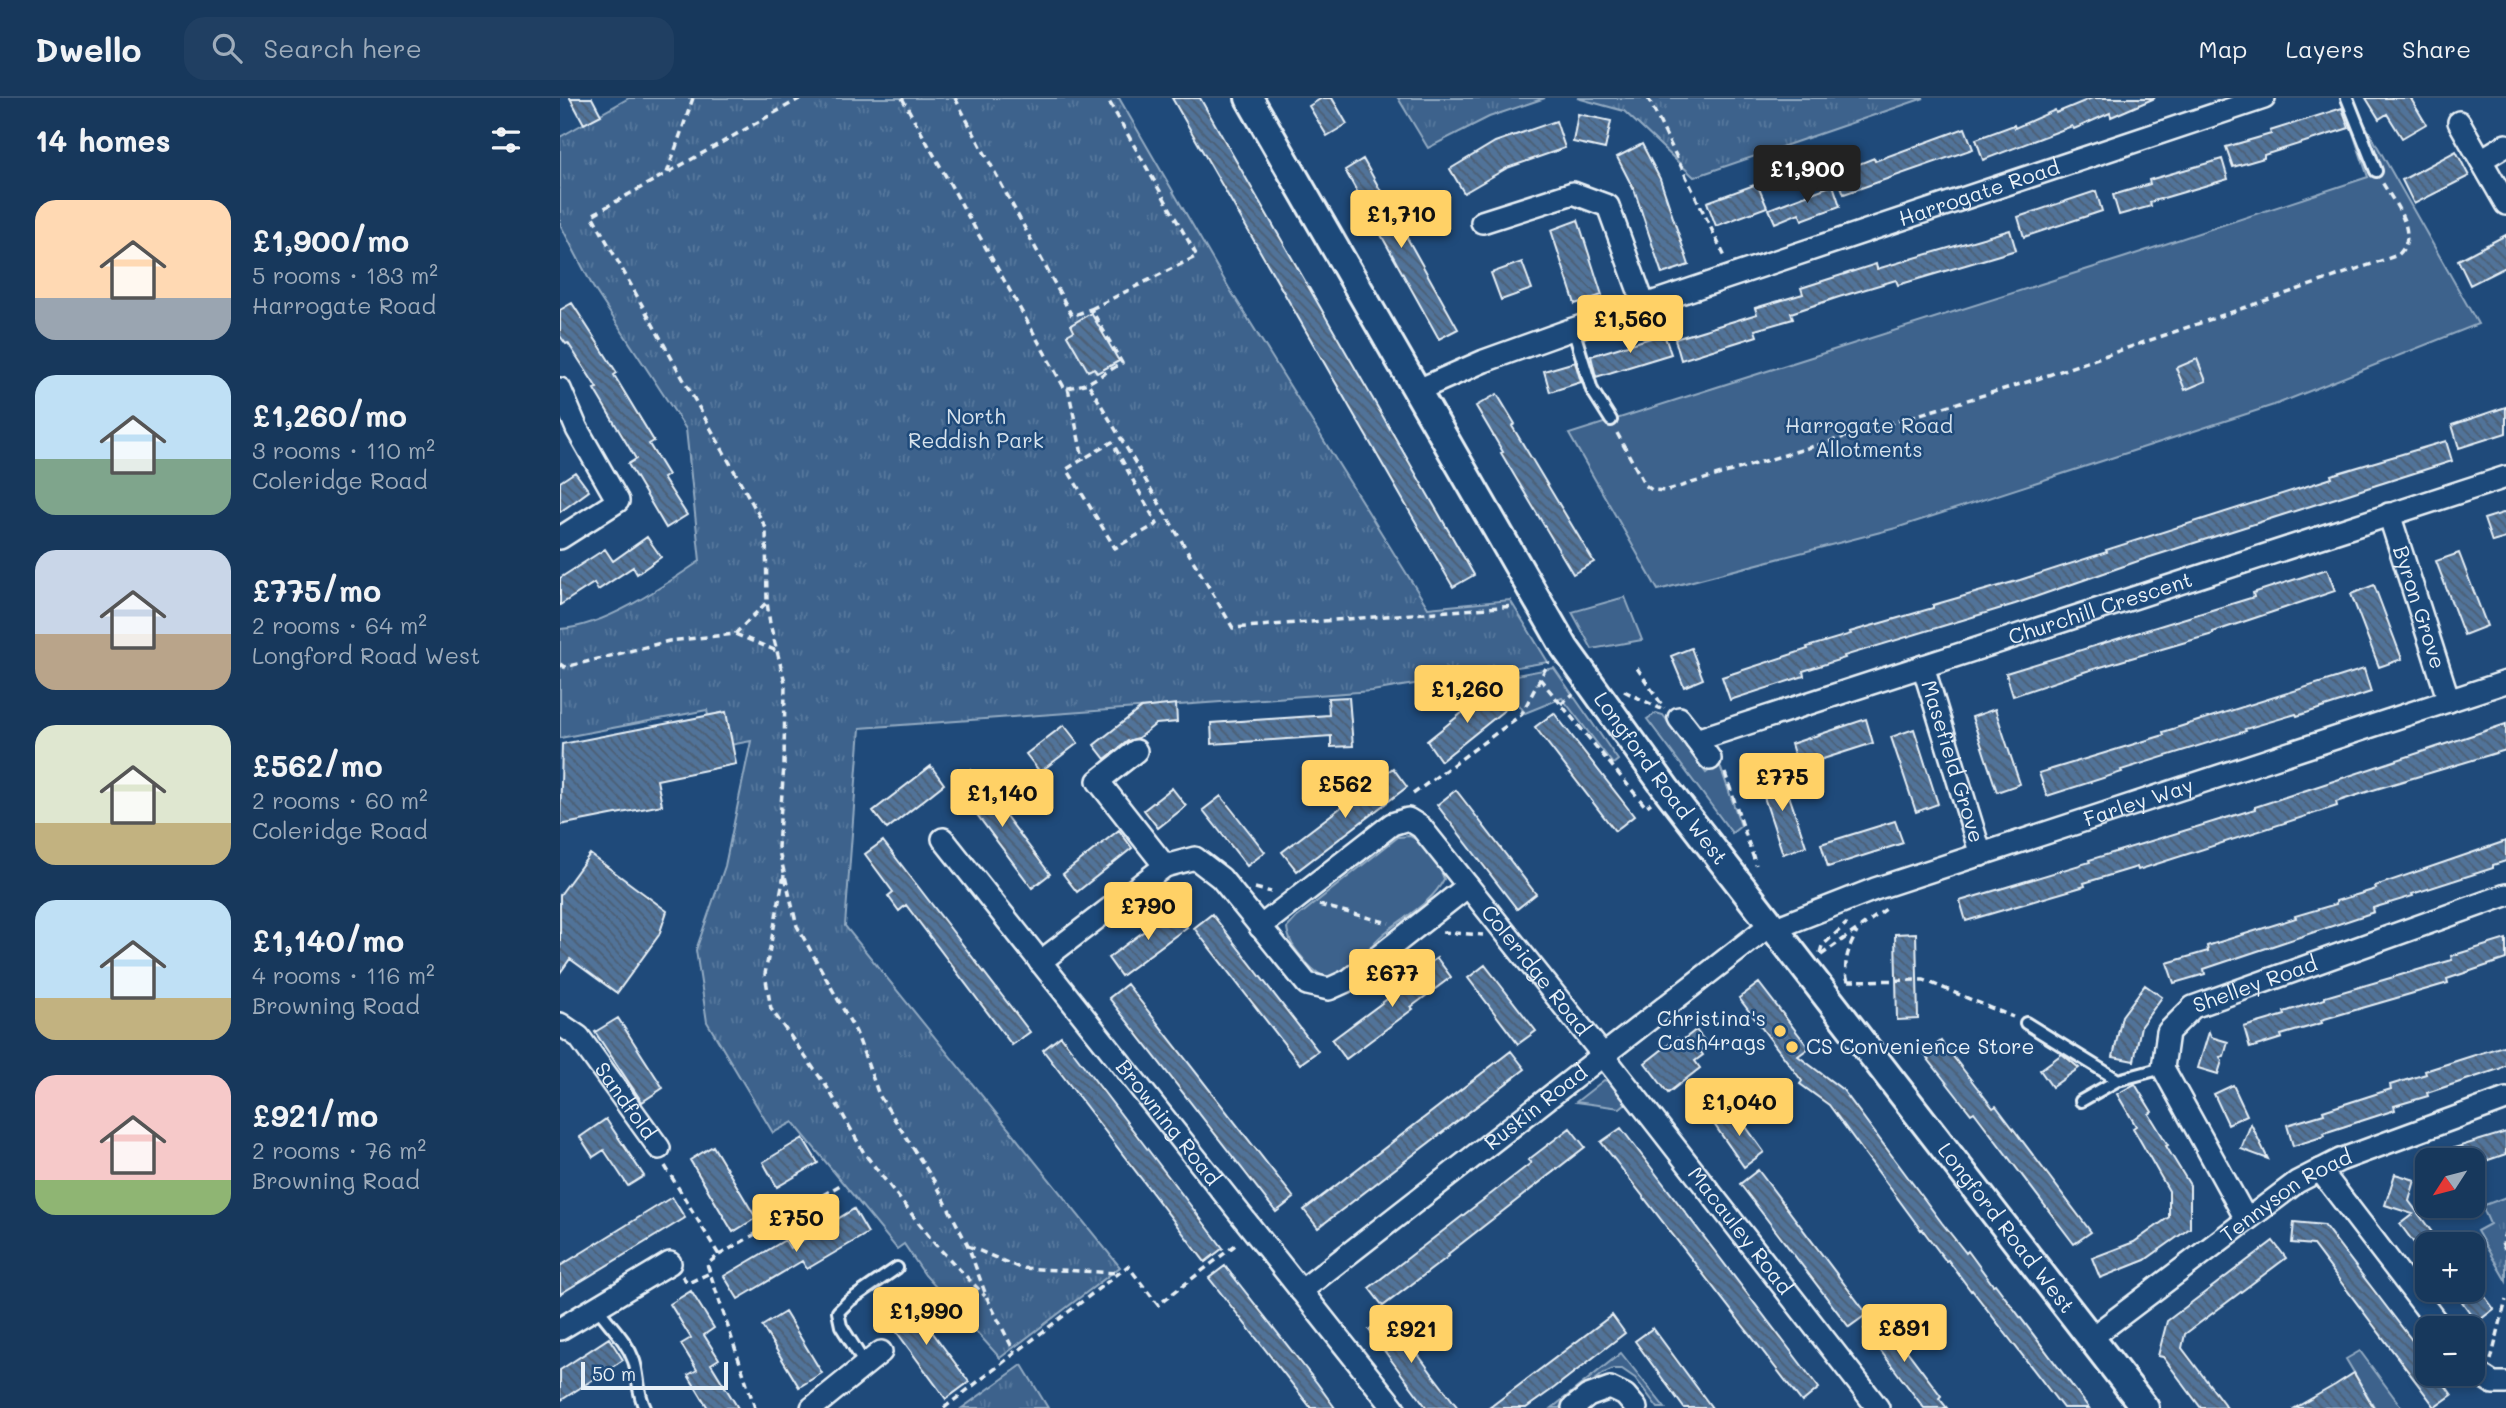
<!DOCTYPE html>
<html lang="en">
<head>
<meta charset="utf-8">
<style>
  body { margin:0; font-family:Mali,sans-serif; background:#203f62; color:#f1f3f6; height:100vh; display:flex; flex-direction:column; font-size:26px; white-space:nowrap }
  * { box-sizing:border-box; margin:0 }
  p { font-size:23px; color:#9eacbb }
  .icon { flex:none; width:38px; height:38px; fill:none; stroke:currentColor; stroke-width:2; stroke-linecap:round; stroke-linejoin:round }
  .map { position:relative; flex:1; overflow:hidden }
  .side { display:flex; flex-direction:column; background:#17385c; width:560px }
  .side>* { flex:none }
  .needle { width:46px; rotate:234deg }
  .fabs { position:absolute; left:1855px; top:1050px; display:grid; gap:14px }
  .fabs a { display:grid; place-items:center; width:70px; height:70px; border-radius:14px; background:#17385c; box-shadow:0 4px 10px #0003,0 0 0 2px #365272; font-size:35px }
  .scale { position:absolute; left:21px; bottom:18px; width:147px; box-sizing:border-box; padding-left:7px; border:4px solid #e8f1f8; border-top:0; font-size:19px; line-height:24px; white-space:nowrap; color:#e8f1f8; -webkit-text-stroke:5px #1f4a7a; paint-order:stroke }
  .price { position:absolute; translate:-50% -60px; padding:0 16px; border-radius:7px; background:#ffd166; color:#111; font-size:23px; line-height:46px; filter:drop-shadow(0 2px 4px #0008) }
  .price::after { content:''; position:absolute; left:50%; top:42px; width:21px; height:16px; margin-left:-10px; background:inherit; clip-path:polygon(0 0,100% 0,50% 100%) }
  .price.selected { background:#222; color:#fff }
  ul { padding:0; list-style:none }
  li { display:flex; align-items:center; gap:21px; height:175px; padding:0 35px }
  li span { display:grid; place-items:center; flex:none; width:196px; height:140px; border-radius:21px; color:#555 }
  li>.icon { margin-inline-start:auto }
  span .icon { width:84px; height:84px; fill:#fffc; stroke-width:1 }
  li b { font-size:30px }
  h2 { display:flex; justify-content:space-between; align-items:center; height:84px; padding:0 35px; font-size:30px }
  header { display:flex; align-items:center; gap:42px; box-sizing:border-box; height:98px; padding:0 35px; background:#17385c; border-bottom:2px solid #365272 }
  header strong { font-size:33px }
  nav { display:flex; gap:38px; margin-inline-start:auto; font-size:24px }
  .search { width:490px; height:63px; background:#203f62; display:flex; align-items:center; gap:18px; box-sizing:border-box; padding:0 24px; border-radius:21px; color:#9eacbb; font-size:26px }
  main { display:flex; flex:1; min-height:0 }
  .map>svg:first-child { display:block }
  .green { fill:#3c628c; stroke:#92aac2; stroke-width:2 }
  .park { fill:url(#park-tufts); stroke:#92aac2; stroke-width:2 }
  .building { fill:url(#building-back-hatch); stroke:#e8f1f8; stroke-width:2 }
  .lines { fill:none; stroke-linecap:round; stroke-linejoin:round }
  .service-casing { stroke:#e8f1f8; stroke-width:16 }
  .minor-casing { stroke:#e8f1f8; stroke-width:26 }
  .tertiary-casing { stroke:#e8f1f8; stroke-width:32 }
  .path { stroke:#e8f1f8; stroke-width:3.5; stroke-dasharray:7 5; stroke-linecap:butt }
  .service { stroke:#1f4a7a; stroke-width:10 }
  .minor { stroke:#1f4a7a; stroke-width:21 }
  .tertiary { stroke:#1f4a7a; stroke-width:26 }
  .poi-dot { fill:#ffd166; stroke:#1f4a7a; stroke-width:2.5 }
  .labels { text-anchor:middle; stroke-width:5; stroke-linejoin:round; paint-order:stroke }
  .street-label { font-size:21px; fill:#e8f1f8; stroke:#1f4a7a }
  .park-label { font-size:21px; fill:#d7e3ed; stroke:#1f4a7a }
  .poi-label { font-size:21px; fill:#e8f1f8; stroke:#1f4a7a; text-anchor:end }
</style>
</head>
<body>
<header>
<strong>Dwello</strong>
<div class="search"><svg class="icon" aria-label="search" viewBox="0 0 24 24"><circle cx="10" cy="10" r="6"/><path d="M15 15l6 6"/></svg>Search here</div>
<nav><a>Map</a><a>Layers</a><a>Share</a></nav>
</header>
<main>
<section class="side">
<h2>14 homes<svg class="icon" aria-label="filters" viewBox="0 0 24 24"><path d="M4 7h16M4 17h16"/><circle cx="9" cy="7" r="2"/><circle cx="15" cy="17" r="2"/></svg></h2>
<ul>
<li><span style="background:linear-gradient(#ffd9b3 70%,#9aa5b1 0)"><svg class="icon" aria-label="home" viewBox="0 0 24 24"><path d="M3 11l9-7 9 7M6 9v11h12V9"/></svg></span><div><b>£1,900/mo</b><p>5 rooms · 183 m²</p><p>Harrogate Road</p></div></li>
<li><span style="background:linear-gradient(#bfe0f5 60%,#7fa58c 0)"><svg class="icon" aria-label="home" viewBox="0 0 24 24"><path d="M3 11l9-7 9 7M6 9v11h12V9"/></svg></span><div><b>£1,260/mo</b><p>3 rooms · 110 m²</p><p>Coleridge Road</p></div></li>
<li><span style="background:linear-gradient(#c9d6e8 60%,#b9a48a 0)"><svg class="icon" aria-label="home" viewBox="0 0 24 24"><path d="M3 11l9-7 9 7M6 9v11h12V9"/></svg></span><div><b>£775/mo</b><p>2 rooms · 64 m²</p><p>Longford Road West</p></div></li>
<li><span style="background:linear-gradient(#dfe7d0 70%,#c2b280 0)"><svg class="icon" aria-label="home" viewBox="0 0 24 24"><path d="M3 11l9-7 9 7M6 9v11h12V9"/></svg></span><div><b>£562/mo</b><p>2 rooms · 60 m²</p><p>Coleridge Road</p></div></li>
<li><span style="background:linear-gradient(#bfe0f5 70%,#c2b280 0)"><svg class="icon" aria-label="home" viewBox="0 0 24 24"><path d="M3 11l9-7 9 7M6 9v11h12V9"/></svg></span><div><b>£1,140/mo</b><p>4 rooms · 116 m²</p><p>Browning Road</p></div></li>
<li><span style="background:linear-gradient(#f6c9c9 75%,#8fb573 0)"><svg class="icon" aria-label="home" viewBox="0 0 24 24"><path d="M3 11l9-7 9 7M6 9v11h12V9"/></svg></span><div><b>£921/mo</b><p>2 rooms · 76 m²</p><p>Browning Road</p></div></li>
</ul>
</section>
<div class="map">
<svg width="1946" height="1310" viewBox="0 0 1946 1310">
  <defs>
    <pattern id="park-tufts" width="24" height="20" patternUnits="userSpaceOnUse" patternTransform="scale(1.75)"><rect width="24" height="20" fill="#3c628c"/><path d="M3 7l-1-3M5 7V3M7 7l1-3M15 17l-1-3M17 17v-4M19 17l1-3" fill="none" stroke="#58799d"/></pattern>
    <pattern id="building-back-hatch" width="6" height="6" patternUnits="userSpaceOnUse" patternTransform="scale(1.75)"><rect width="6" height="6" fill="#517399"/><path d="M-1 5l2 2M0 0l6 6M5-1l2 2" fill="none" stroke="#4c5e72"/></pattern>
  </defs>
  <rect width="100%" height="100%" fill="#1f4a7a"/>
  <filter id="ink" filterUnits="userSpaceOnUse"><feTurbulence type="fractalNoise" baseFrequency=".0143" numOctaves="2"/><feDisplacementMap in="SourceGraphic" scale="14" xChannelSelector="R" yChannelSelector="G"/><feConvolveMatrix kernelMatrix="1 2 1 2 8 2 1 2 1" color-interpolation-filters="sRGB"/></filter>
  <g filter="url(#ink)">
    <path class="green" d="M1781,0H1790L1918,226L1717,306L1336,430L1098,492L1009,336L1566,159L1808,79Z
      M1065,499L1082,542L1032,551L1012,514Z
      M994,570L1058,662L1053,666L1002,600L965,615L940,580Z
      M1096,615L1103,617L1146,675L1159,665L1181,728L1172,735L1087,621Z
      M850,738C867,746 878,764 884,781C871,807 841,820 820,839C794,863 779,903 745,863C736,852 729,845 727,830L736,820L838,739Z
      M1044,982L1053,985L1067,1004L1060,1010L1016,1004Z
      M1800,1253L1842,1310H1815L1786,1261Z
      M1061,1255L1105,1310H1098L1075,1280L1062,1271H1053L1044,1275L999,1310H992Z"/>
    <path class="park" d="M69,0H559L669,190L868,510L950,502L988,564L812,593L300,630L285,828L560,1169L440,1260L365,1177L344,1146L337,1151L233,1024L213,1035L147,924L136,852L165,768L191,643L154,650L147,612L0,640V531C46,528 102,489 140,463L126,331L33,189L0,126V39Z
      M838,0H985L929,19L868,50Z
      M1017,0H1364L1134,79L1064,13Z
      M1946,1099V1183L1917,1133L1930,1126L1922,1108Z
      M462,1267L488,1310H402Z"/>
    <path class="building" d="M10,0H32L41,17L24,26Z
      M612,0H640L914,477L893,489Z
      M762,0H772L787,26L767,38L749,8Z
      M1532,0H1595L1551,19L1550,15L1514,31L1512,28L1423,62L1416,41L1454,27L1455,30L1495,12L1496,15Z
      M1806,0H1853L1851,1L1866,26L1842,40L1827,16L1819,21Z
      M1782,10L1789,30L1704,57V60L1673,69L1666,49L1711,36L1710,33Z
      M1018,16L1051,23L1045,51L1013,44Z
      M996,23L1005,50L947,70L904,95L890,71L935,44Z
      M1405,30L1413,51L1284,96L1276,75L1314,60L1315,63Z
      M1082,46L1100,81L1129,167L1102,176L1075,94L1057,59Z
      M1896,53L1909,78L1854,106L1842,82Z
      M803,61L898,231L879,241L785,72Z
      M1662,61L1668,81L1590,104L1591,108L1559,117L1553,97L1590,86L1589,82Z
      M1197,86L1207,109L1156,128L1147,104Z
      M1273,87L1280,108L1242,122L1239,115L1215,125L1209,111Z
      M1536,93L1542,113L1464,139L1458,119Z
      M1018,122L1042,197L1015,206L991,132Z
      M1450,132L1456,152L1338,187L1336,182L1279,199L1231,215L1233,221L1195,232L1197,238L1121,262L1115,241L1197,216L1195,210L1243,196L1241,190L1316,166L1317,171Z
      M1946,137V169L1910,187L1898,162Z
      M962,164L972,191L941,202L931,175Z
      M12,205L57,275L54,277L94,343L89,346L108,377L103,380L127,417L106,430L68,366L76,361L34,291L37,290L8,245L6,246L0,238V212Z
      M531,215L559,263L537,275L534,270L528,273L507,237L514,233L511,227Z
      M1104,236L1111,256L1036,279L1031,258Z
      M1637,261L1646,283L1625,292L1616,270Z
      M1015,264L1021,284L990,294L984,273Z
      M937,296L955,326L952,328L1034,464L1013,476L941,355L943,354L916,308Z
      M1946,309V335L1899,350L1892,327Z
      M1886,343L1892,363L1584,461L1455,506L1284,558L1285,560L1243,573L1244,578L1170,602L1162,579L1248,551L1247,549L1291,536L1290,534L1373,510V507L1460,482L1547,454L1546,452L1772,380L1771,377Z
      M15,374L29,393L0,414V384Z
      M1946,414V440L1932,444L1924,421Z
      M87,439L101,459L77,476L73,469L38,492L34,485L0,507V480L45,451L53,463Z
      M1899,455L1927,528L1904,537L1876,463Z
      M1767,471L1775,493L1653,534V536L1527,573L1453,598L1446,575L1694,499L1693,495Z
      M1814,487L1842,561L1819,569L1791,496Z
      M1131,550L1143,581L1124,589L1111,558Z
      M1804,571L1811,594L1737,618L1736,616L1685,631L1686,633L1561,672L1562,674L1487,698L1479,675L1604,637L1603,634Z
      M933,590L947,610L881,663L867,643Z
      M789,599L793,648L771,649V638L652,646L651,625L769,617L768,600Z
      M616,606L617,624L596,626L578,640L568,643L545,661L534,647L581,610Z
      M1435,611L1460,686L1437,694L1412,619Z
      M166,614L176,666L97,682L102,707L0,727L2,646Z
      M994,615L1074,718L1055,733L975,629Z
      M1306,621L1313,645L1238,669L1231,646Z
      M1946,626V652L1813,692L1776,704L1777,708L1578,772L1577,769L1524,785L1525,788L1406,823L1400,803L1530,764L1529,762L1695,711V709Z
      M504,627L518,645L480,674L466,656Z
      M1354,631L1378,706L1356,714L1331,639Z
      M371,668L384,686L327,731L313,713Z
      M833,670L847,689L737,773L722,754Z
      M411,672L490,776L472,790L394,686Z
      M1221,674L1246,748L1223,756L1198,681Z
      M612,690L626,708L598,730L584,712Z
      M896,692L976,796L957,811L877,707Z
      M661,698L705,754L687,768L643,712Z
      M1335,723L1343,745L1268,769L1261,746Z
      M559,732L572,750L517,794L503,776Z
      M323,743L470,934L452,947L346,807L339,813L328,798L333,794L305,756Z
      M1946,743V763L1933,767V770L1852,796L1853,798L1813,810L1814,814L1644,871L1645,876L1614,885L1607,865L1648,853L1647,848L1736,820L1735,818L1776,806V803L1816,791L1815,788Z
      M30,756L107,813L99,837L57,895L10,861L0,875V797Z
      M614,811L627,829L561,878L548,860Z
      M652,816L758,953L740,966L634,830Z
      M1356,835L1358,921L1337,922L1335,836Z
      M1946,841V861L1887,881L1888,885L1761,922L1762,925L1721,937L1722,940L1690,950L1684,929L1725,917L1724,914L1765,901V899L1892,862L1891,858Z
      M877,860L891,879L851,909L853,911L786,961L772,942L850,884L848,881Z
      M925,867L976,933L958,946L908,880Z
      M1199,885L1249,950L1238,958L1283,992L1382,1125L1406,1155L1408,1153L1433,1187L1435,1186L1529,1310H1503L1412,1192L1411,1193L1388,1162L1386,1163L1362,1131L1361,1132L1269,1007L1240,986L1242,983L1179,900Z
      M567,886L734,1100L716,1114L549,900Z
      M1585,887L1602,899L1581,928L1574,963L1553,959L1562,918Z
      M58,920L103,990L82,1004L35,934Z
      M1136,932L1148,947L1140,953L1143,957L1135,963L1140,970L1108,995L1085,965L1117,940L1120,944Z
      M1649,934L1651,939L1668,944L1664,958L1660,959L1662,963L1658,976L1638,970Z
      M501,938L663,1150L645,1164L483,952Z
      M1381,943L1433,1010L1436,1008L1531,1134L1514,1146L1414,1014L1411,1016L1364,956Z
      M1946,947V967L1939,971L1867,995L1868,998L1834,1008L1835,1012L1764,1035L1765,1038L1733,1048L1727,1027L1764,1016L1763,1013L1831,991L1830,987L1866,976L1865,973Z
      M951,953L965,971L758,1130L744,1112Z
      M1502,956L1519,970L1492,989L1480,972Z
      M1575,986L1592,1014L1589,1016L1608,1047L1606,1048L1630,1087V1130L1585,1162L1540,1180L1532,1160L1574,1144L1609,1119V1093L1573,1030L1576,1028L1557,996Z
      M1673,987L1687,1017L1668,1026L1654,996Z
      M1174,1012L1204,1054L1184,1069L1154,1026Z
      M46,1021L84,1078L68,1088L44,1052L33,1059L20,1039Z
      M1691,1026L1708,1061L1681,1051Z
      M1010,1030L1025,1049L888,1156L889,1158L823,1208L809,1190L971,1065L968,1062Z
      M1061,1030L1259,1290L1242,1304L1041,1044Z
      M1946,1034V1056L1913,1067V1062H1868V1058Z
      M243,1040L258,1065L217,1089L203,1064Z
      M153,1048L196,1120L173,1134L130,1062Z
      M1198,1072L1307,1216L1289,1229L1180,1086Z
      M1835,1076L1855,1082L1849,1103L1877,1141L1860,1153L1840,1126L1853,1116L1825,1107Z
      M112,1099L125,1120L0,1196V1168Z
      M294,1111L308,1135L247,1171L242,1163L178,1201L164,1178L225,1142L230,1150Z
      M1734,1124L1764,1127L1867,1262V1276H1877L1892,1297L1875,1309L1753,1147L1732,1145Z
      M1713,1143L1726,1160L1625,1236L1622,1250L1667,1310H1641L1603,1259L1598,1258L1607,1223Z
      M665,1168L757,1285L775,1310H751L649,1180Z
      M1914,1184L1934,1211L1917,1224L1897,1197L1904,1192H1913Z
      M131,1193L154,1230L144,1237L159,1261L151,1266L178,1310H148L128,1277L137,1272L121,1246L131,1240L110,1206Z
      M345,1197L409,1284L386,1301L322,1214Z
      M225,1214L262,1275L239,1289L202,1228Z
      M829,1217L873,1277L898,1310H867L840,1274L809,1232Z
      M1052,1217L1065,1235L994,1290L966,1310H929Z
      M1320,1217L1381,1298L1379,1300L1387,1310H1364L1304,1231Z
      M1093,1230L1152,1310H1124L1075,1243Z
      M49,1240L63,1262L0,1303V1272Z
      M1794,1275L1814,1310H1735L1775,1287Z"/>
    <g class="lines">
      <defs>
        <path id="service" d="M1787,0L1816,73
          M1013,231L1032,292L1051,322
          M1466,925L1558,982
          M1521,1003L1558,982L1603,970
          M37,1209C49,1227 66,1241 74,1263C79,1278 77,1295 85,1310
          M305,1266L281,1228L278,1214L289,1203L337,1170"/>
        <g id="minor">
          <path d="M1899,24L1946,106"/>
          <path d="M1921,62L1946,47"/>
          <path d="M922,124L1013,95L1048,108L1084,207"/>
          <path d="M0,291L17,331L58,403L0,440"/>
          <path id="s1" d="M858,292L924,263L1013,231L1704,0"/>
          <path id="s2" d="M1829,416L1889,603"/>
          <path id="s3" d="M1363,568L1421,757"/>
          <path id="s4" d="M1119,620L1136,642L1946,379"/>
          <path d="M1136,642L1150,661"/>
          <path d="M576,653L538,683L605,768"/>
          <path id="s5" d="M383,741L834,1310"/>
          <path id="s6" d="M700,829L832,726L848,721L861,729L1043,957L1318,1310"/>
          <path id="s7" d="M1213,831L1315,791L1946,584"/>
          <path d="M480,864L605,768L635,760L661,780L747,886L769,891L789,882L908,788"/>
          <path id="s8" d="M0,926L19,939L99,1050"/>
          <path d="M1760,1072L1881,1230"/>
          <path id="s9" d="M1686,1121L1603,970L1608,934L1633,909L1946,797"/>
          <path id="s10" d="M741,1193L1210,827"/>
          <path d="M0,1231L110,1165"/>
          <path id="s11" d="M1531,1240L1737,1084L1780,1062L1946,1001"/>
          <path d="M1913,1272L1933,1285H1946"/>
          <path d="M252,1310L321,1254"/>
          <path d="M1013,1310L1028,1298L1050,1290L1065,1297L1076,1310"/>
        </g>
        <g id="tertiary">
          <path id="s12" d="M689,0L1005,550L1107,692L1585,1310"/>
        </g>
      </defs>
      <use href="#service" class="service-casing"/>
      <use href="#minor" class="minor-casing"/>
      <use href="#tertiary" class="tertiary-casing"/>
      <path class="path" d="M133,0L107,75L32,117L206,430L207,504L210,526L225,584L224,667L218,749L237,828L296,934L319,997L376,1086L408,1148L427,1200L455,1255
        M342,0L505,291L528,285
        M395,0L512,218L531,211L562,265L528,285L673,530L954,508
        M1088,0L1165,159
        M109,74L241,0
        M531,211L637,158L547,0
        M508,290L523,361L507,371L555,450L597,426L552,344L523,361
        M1057,335L1085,387L1092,392L1105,393L1477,281L1838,157C1861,136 1834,105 1822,84
        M175,536L207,504
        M0,566L4,569L26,564L109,543L175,536L217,553
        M1077,570L1104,610
        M980,581L1086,709L1091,705
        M1064,593L1101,611
        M1001,606L1013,596
        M1165,675L1196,767
        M853,696L961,617L989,564
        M224,777L205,876L211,911L269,992L304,1055L375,1146L425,1198
        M695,790L711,794
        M759,807L829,825
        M882,834L923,837
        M1260,855L1262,848L1287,825
        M1261,857L1329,809
        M1288,883L1364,882L1453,919
        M1288,883C1282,866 1289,849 1297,834
        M105,1068L159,1157L147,1166L195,1310
        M1946,1133L1942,1144L1946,1155
        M408,1148L460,1170L559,1175
        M159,1157L282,1086
        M122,1178L128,1185L150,1175
        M1931,1262L1946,1202
        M384,1310L568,1168L598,1207L678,1145"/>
      <use href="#service" class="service"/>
      <use href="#minor" class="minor"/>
      <use href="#tertiary" class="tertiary"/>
    </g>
  </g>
  <g class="poi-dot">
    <circle cx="1220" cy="933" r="7"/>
    <circle cx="1232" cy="949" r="7"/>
  </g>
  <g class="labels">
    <g class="street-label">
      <text dy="7" stroke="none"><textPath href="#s1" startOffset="595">Harrogate Road</textPath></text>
      <text dy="7" stroke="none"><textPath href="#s2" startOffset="98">Byron Grove</textPath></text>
      <text dy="7" stroke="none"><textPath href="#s4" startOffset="453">Churchill Crescent</textPath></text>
      <text dy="7" stroke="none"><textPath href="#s3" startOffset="100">Masefield Grove</textPath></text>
      <text dy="7" stroke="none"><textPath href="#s12" startOffset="796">Longford Road West</textPath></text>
      <text dy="7" stroke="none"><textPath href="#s7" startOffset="387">Farley Way</textPath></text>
      <text dy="7" stroke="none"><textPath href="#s6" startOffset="383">Coleridge Road</textPath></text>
      <text dy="7" stroke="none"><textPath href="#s9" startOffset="310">Shelley Road</textPath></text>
      <text dy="7" stroke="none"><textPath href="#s8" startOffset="102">Sandfold</textPath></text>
      <text dy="7" stroke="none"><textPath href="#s10" startOffset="298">Ruskin Road</textPath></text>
      <text dy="7" stroke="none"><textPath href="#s5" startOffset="362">Browning Road</textPath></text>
      <text dy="7" stroke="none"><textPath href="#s11" startOffset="242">Tennyson Road</textPath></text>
      <text dy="7" stroke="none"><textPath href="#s12" startOffset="1363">Longford Road West</textPath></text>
      <text dy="7" stroke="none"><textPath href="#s6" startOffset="714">Macauley Road</textPath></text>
    </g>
    <g class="park-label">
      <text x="416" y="326">North<tspan x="416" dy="24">Reddish Park</tspan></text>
      <text x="1309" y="335">Harrogate Road<tspan x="1309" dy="24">Allotments</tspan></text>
    </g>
    <g class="poi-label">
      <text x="1206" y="928">Christina's<tspan x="1206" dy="24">Cash4rags</tspan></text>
      <text x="1246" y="956" text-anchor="start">CS Convenience Store</text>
    </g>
  </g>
</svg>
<div class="fabs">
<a><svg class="needle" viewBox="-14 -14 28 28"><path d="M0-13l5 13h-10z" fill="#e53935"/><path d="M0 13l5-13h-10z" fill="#9eacbb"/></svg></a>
<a>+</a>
<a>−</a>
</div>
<div class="scale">50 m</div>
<b class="price selected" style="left:1247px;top:107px">£1,900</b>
<b class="price" style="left:841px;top:152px">£1,710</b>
<b class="price" style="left:1070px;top:257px">£1,560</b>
<b class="price" style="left:907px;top:627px">£1,260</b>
<b class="price" style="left:1222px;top:715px">£775</b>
<b class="price" style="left:785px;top:722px">£562</b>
<b class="price" style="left:442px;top:731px">£1,140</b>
<b class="price" style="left:588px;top:844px">£790</b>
<b class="price" style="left:832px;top:911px">£677</b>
<b class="price" style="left:1179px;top:1040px">£1,040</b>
<b class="price" style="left:236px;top:1156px">£750</b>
<b class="price" style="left:366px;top:1249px">£1,990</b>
<b class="price" style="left:1344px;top:1266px">£891</b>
<b class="price" style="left:851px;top:1267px">£921</b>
</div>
</main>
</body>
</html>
